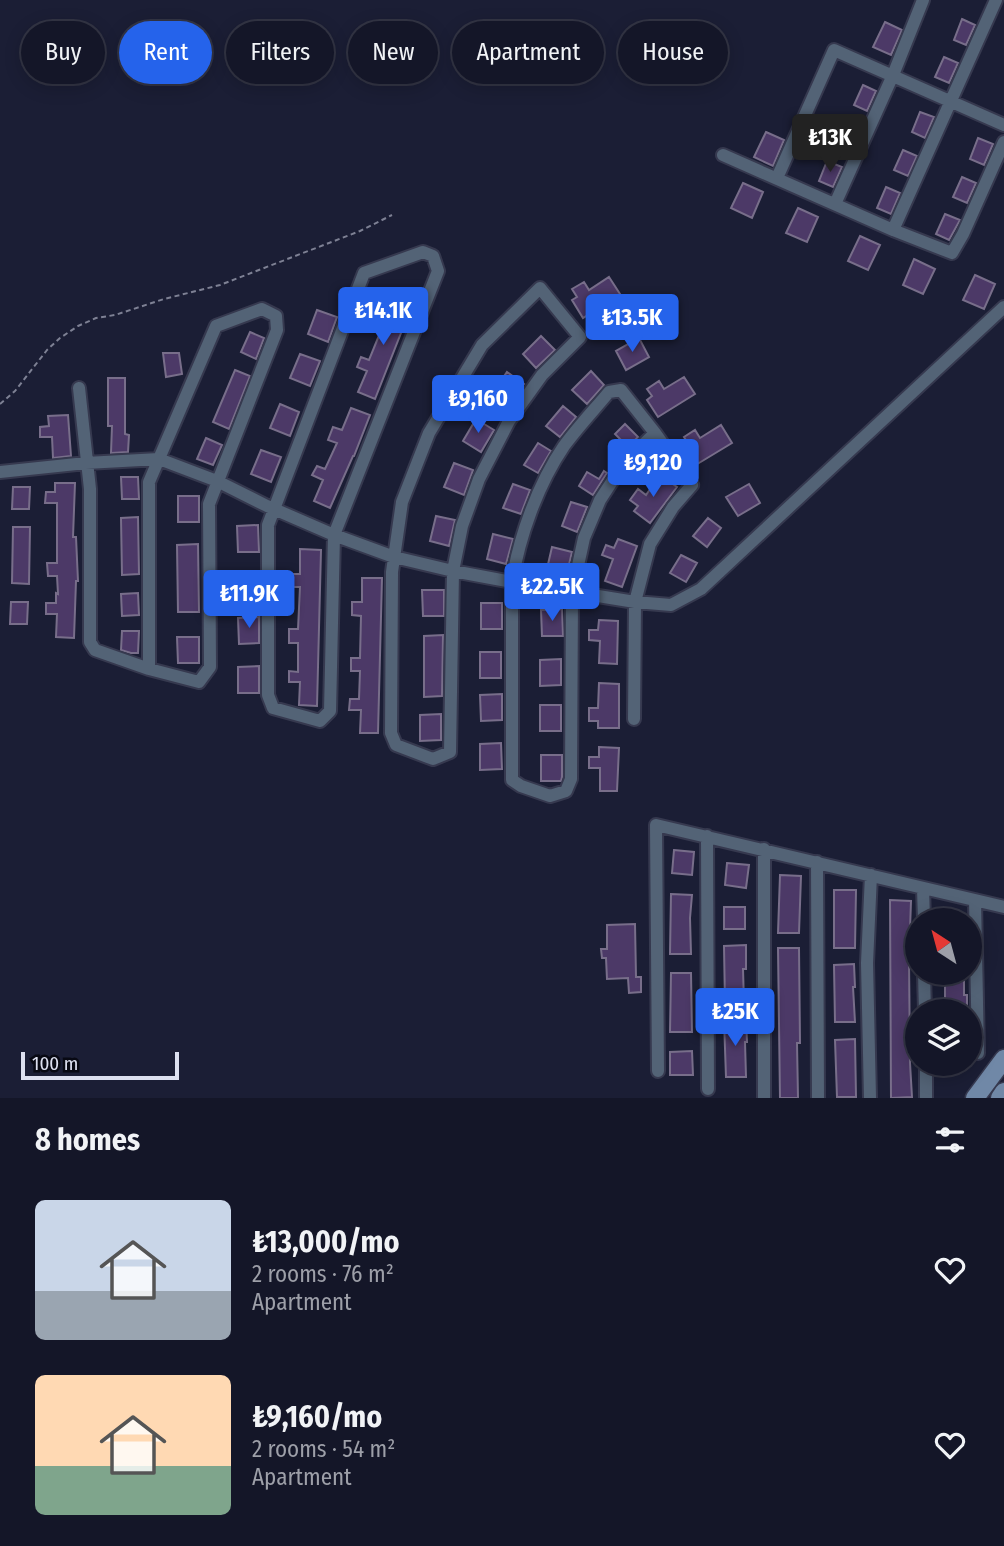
<!DOCTYPE html>
<html lang="en">
<head>
<meta charset="utf-8">
<style>
  body { margin:0; font-family:"Fira Sans Condensed",sans-serif; background:#1d1f30; color:#f1f3f6; height:100vh; display:flex; flex-direction:column; font-size:26px; white-space:nowrap }
  * { box-sizing:border-box; margin:0 }
  p { font-size:23px; color:#9d9fa8 }
  .icon { flex:none; width:38px; height:38px; fill:none; stroke:currentColor; stroke-width:2; stroke-linecap:round; stroke-linejoin:round }
  .map { position:relative; height:1098px; overflow:hidden }
  .panel { display:flex; flex-direction:column; background:#141628; flex:1 }
  .panel>* { flex:none }
  .banner { position:absolute; left:21px; top:21px; width:962px; height:63px; display:flex; gap:14px }
  .needle { width:46px; rotate:324deg }
  .tools { position:absolute; left:905px; top:908px; display:grid; gap:14px }
  .tools a { display:grid; place-items:center; width:77px; height:77px; border-radius:50%; background:#141628; box-shadow:0 4px 18px #0003,0 0 0 2px #333545; font-size:35px }
  .scale { position:absolute; left:21px; bottom:18px; width:158px; box-sizing:border-box; padding-left:7px; border:4px solid #dde0f0; border-top:0; font-size:19px; line-height:24px; white-space:nowrap; color:#dde0f0; -webkit-text-stroke:5px #080913; paint-order:stroke }
  .price { position:absolute; translate:-50% -60px; padding:0 16px; border-radius:7px; background:#2563eb; color:#fff; font-size:23px; line-height:46px; filter:drop-shadow(0 2px 4px #0008) }
  .price::after { content:''; position:absolute; left:50%; top:42px; width:21px; height:16px; margin-left:-10px; background:inherit; clip-path:polygon(0 0,100% 0,50% 100%) }
  .price.on { background:#222; color:#fff }
  ul { padding:0; list-style:none }
  li { display:flex; align-items:center; gap:21px; height:175px; padding:0 35px }
  li span { display:grid; place-items:center; flex:none; width:196px; height:140px; border-radius:10px; color:#555 }
  li>.icon { margin-inline-start:auto }
  span .icon { width:84px; height:84px; fill:#fffc; stroke-width:1 }
  li b { font-size:30px }
  h2 { display:flex; justify-content:space-between; align-items:center; height:84px; padding:0 35px; font-size:30px }
  .pill { padding:0 24px; border-radius:32px; background:#141628; box-shadow:0 4px 18px #0003,0 0 0 2px #333545; font-size:24px; line-height:63px }
  .pill.on { background:#2563eb; color:#fff }
  .map>svg:first-child { display:block }
  .building { fill:#4c3967; stroke:#786e8a; stroke-width:2 }
  .lines { fill:none; stroke-linecap:round; stroke-linejoin:round }
  .street-casing { stroke:#36394f; stroke-width:16 }
  .secondary-casing { stroke:#36394f; stroke-width:21 }
  .path { stroke:#7e8194; stroke-width:2; stroke-dasharray:5 3.5; stroke-linecap:butt }
  .street { stroke:#536376; stroke-width:12 }
  .secondary { stroke:#7088a7; stroke-width:18 }
</style>
</head>
<body>
<div class="map">
<svg width="1004" height="1098" viewBox="0 0 1004 1098">
  <rect width="100%" height="100%" fill="#1b1e35"/>
  <path class="building" d="M962,19L975,25L966,45L954,40Z
    M885,22L902,30L891,55L873,47Z
    M944,57L958,63L949,83L935,77Z
    M863,85L876,91L867,111L854,105Z
    M920,112L934,117L925,138L912,132Z
    M844,124L859,130L850,150L836,144Z
    M766,132L784,140L773,166L754,157Z
    M978,138L993,144L984,165L970,159Z
    M903,150L917,156L908,176L894,170Z
    M827,161L842,167L833,187L819,181Z
    M962,177L976,183L967,203L953,197Z
    M743,183L763,192L752,218L731,208Z
    M886,187L900,193L891,214L877,208Z
    M798,208L818,217L807,242L786,233Z
    M945,214L960,220L949,240L936,234Z
    M860,236L880,245L868,270L848,261Z
    M914,259L935,269L923,294L903,285Z
    M975,275L995,284L984,309L963,300Z
    M609,277L620,294L583,318L572,300L577,297L572,289L584,282L589,290Z
    M393,298L412,305L375,399L358,392L367,371L357,367L361,357L369,360L380,333L371,330L376,317L385,320Z
    M317,310L337,317L328,342L308,334Z
    M250,332L264,338L256,359L241,352Z
    M541,336L555,350L536,368L523,354Z
    M639,338L649,357L626,370L616,351Z
    M163,353H179L182,374L166,377Z
    M300,354L320,361L310,386L290,378Z
    M235,370L250,376L229,429L213,422Z
    M591,371L604,385L587,404L572,390Z
    M507,372L524,384L509,405L492,394Z
    M684,377L695,394L658,417L647,400L652,396L647,389L659,381L664,389Z
    M108,378H125V434L129,435L128,452L111,453L112,426H108Z
    M280,404L299,412L290,436L270,428Z
    M563,406L576,417L560,437L546,426Z
    M351,408L370,415L354,456H353L330,508L314,501L323,480L312,475L317,466L325,469L337,443L328,440L333,427L342,430Z
    M68,415L71,456L53,458L52,437H40V427L49,426L48,416Z
    M476,419L494,430L481,452L463,441Z
    M625,424L638,437L628,447L615,434Z
    M721,425L732,443L694,466L683,449L689,445L684,437L695,430L700,438Z
    M206,438L222,445L213,465L197,459Z
    M538,443L551,451L538,473L524,465Z
    M261,450L281,457L271,482L251,474Z
    M454,463L473,470L464,495L444,487Z
    M604,471L607,473L593,495L579,486L587,472L599,479Z
    M660,475L677,487L650,523L634,511L638,506L630,500L638,489L646,495Z
    M121,477H138L139,499H122Z
    M55,483H75L73,537H76L78,581H76L74,638L56,637L57,614H46V603H56V593L58,594L57,576H48L47,563H57V503H45L46,492H55Z
    M513,484L530,490L521,514L503,508Z
    M749,484L760,503L738,516L726,497Z
    M13,487H30L29,509H12Z
    M178,496H199V522H178Z
    M571,502L587,507L577,532L562,526Z
    M436,516L455,520L449,546L430,541Z
    M138,517L139,574L122,575L121,518Z
    M708,518L721,528L707,547L693,536Z
    M258,525L259,552H238L237,526Z
    M13,527H30L29,584L12,583Z
    M493,534L513,539L506,564L487,559Z
    M618,539L637,546L622,587L605,581L613,559L602,555L606,545L614,548Z
    M198,544L199,612H178L177,545Z
    M552,547L572,552L566,577L546,573Z
    M300,549L321,550L317,706L299,705L300,682H289V671L298,672V643H289V629H298L300,587H290L291,574H300Z
    M681,555L697,563L686,582L670,573Z
    M259,575V602H239L238,576Z
    M362,578H382L378,733H360L361,710H349L350,699H359L360,671H351V658H360L361,616L352,615V602H362Z
    M422,590H444V616H423Z
    M138,593L139,615L122,616L121,594Z
    M11,602H28L27,624H10Z
    M481,603H502V629H481Z
    M562,609L563,636H542L541,610Z
    M259,617V643L239,644L238,618Z
    M599,620L618,621L617,664L599,663L600,641L589,640V630H598Z
    M122,631H139L138,653H131L121,650Z
    M443,635L442,696L424,697V636Z
    M177,637H199V663H178Z
    M480,652H501V678H480Z
    M561,659V685L540,686V660Z
    M259,666V693H238V667Z
    M599,683L619,684V728H598V721H589V708H598Z
    M502,694V720L481,721L480,695Z
    M540,705H561V731H540Z
    M441,714V740L420,741V715Z
    M501,743L502,769L480,770V744Z
    M599,747L619,748L617,791H600V768H589V757H599Z
    M541,755H562V777L561,781H541Z
    M674,850L694,852L692,875L672,873Z
    M727,863L749,865L746,888L725,885Z
    M780,875L801,876L799,933H778Z
    M834,890H856L855,948H834Z
    M671,894L692,895L690,918L691,954H670Z
    M890,900L911,901L909,958L910,1063L912,1097L891,1098Z
    M724,907H745V929H724Z
    M635,924L636,977H641V992L629,993L628,978L607,979L606,958H602L601,949H607V925Z
    M746,945V969H743L744,1003H725L724,946Z
    M778,948H799L800,1043H797L798,1098H780Z
    M854,964L855,987H853L855,1022H835L834,965Z
    M671,973H691L692,1032H670Z
    M945,973H964V995H967V1012H945Z
    M746,1019L747,1042H745L746,1077H726L724,1020Z
    M855,1039L856,1097H837L835,1040Z
    M692,1051L693,1075H670V1052Z"/>
  <g class="lines">
    <defs>
      <path id="street" d="M723,155L893,230L952,253L963,234L1004,142
        M777,178L834,50L1004,125
        M835,204L893,75L923,0
        M893,230L996,0
        M423,252L433,256L438,271L334,535L330,711L320,721L273,708L268,695V525L364,273Z
        M540,288L580,337L542,375L509,421L479,479L462,526L453,571L450,752L433,759L396,745L391,733L392,572L402,502L429,433L482,345Z
        M79,388L90,489V642L95,650L149,669L199,682L210,667L209,504L277,330L276,316L262,309L216,326L149,482V669
        M0,472L86,463L159,459L217,481L267,506L334,535L394,557L453,571L512,582L635,602L671,605L701,589L1004,307
        M634,719L635,602L650,544L673,507L692,485L655,433L621,390L609,392C594,410 578,427 564,446C538,484 519,537 512,582V780L521,786L550,796L566,791L571,779L572,593L584,538L600,500L624,463L655,433
        M707,836L708,1089
        M764,849V1098
        M817,862L818,1098
        M923,888L924,920
        M975,900L978,1053
        M924,973L925,1012
        M926,1064V1098
        M658,1071L656,825L1004,907
        M870,1098L867,963L871,875"/>
      <path id="secondary" d="M975,1098L1004,1059
        M1000,1098L1004,1092"/>
    </defs>
    <use href="#street" class="street-casing"/>
    <use href="#secondary" class="secondary-casing"/>
    <path class="path" d="M0,404L15,391L47,350L60,338L78,326L96,318L115,315L164,299L220,285L360,231L392,215"/>
    <use href="#street" class="street"/>
    <use href="#secondary" class="secondary"/>
  </g>
</svg>
<div class="tools">
<a><svg class="needle" viewBox="-14 -14 28 28"><path d="M0-13l5 13h-10z" fill="#e53935"/><path d="M0 13l5-13h-10z" fill="#9d9fa8"/></svg></a>
<a><svg class="icon" aria-label="layers" viewBox="0 0 24 24"><path d="M12 4l9 5-9 5-9-5zM3 14l9 5 9-5"/></svg></a>
</div>
<div class="scale">100 m</div>
<b class="price on" style="left:830px;top:174px">₺13K</b>
<b class="price" style="left:383px;top:347px">₺14.1K</b>
<b class="price" style="left:632px;top:354px">₺13.5K</b>
<b class="price" style="left:478px;top:435px">₺9,160</b>
<b class="price" style="left:653px;top:499px">₺9,120</b>
<b class="price" style="left:552px;top:623px">₺22.5K</b>
<b class="price" style="left:249px;top:630px">₺11.9K</b>
<b class="price" style="left:735px;top:1048px">₺25K</b>
<div class="banner">
<a class="pill">Buy</a>
<a class="pill on">Rent</a>
<a class="pill">Filters</a>
<a class="pill">New</a>
<a class="pill">Apartment</a>
<a class="pill">House</a>
</div>
</div>
<section class="panel">
<h2>8 homes<svg class="icon" aria-label="filters" viewBox="0 0 24 24"><path d="M4 7h16M4 17h16"/><circle cx="9" cy="7" r="2"/><circle cx="15" cy="17" r="2"/></svg></h2>
<ul>
<li><span style="background:linear-gradient(#c9d6e8 65%,#9aa5b1 0)"><svg class="icon" aria-label="home" viewBox="0 0 24 24"><path d="M3 11l9-7 9 7M6 9v11h12V9"/></svg></span><div><b>₺13,000/mo</b><p>2 rooms · 76 m²</p><p>Apartment</p></div><svg class="icon" aria-label="heart" viewBox="0 0 24 24"><path d="M12 20l-8-8c-3-5 5-10 8-4 3-6 11-1 8 4z"/></svg></li>
<li><span style="background:linear-gradient(#ffd9b3 65%,#7fa58c 0)"><svg class="icon" aria-label="home" viewBox="0 0 24 24"><path d="M3 11l9-7 9 7M6 9v11h12V9"/></svg></span><div><b>₺9,160/mo</b><p>2 rooms · 54 m²</p><p>Apartment</p></div><svg class="icon" aria-label="heart" viewBox="0 0 24 24"><path d="M12 20l-8-8c-3-5 5-10 8-4 3-6 11-1 8 4z"/></svg></li>
</ul>
</section>
</body>
</html>
